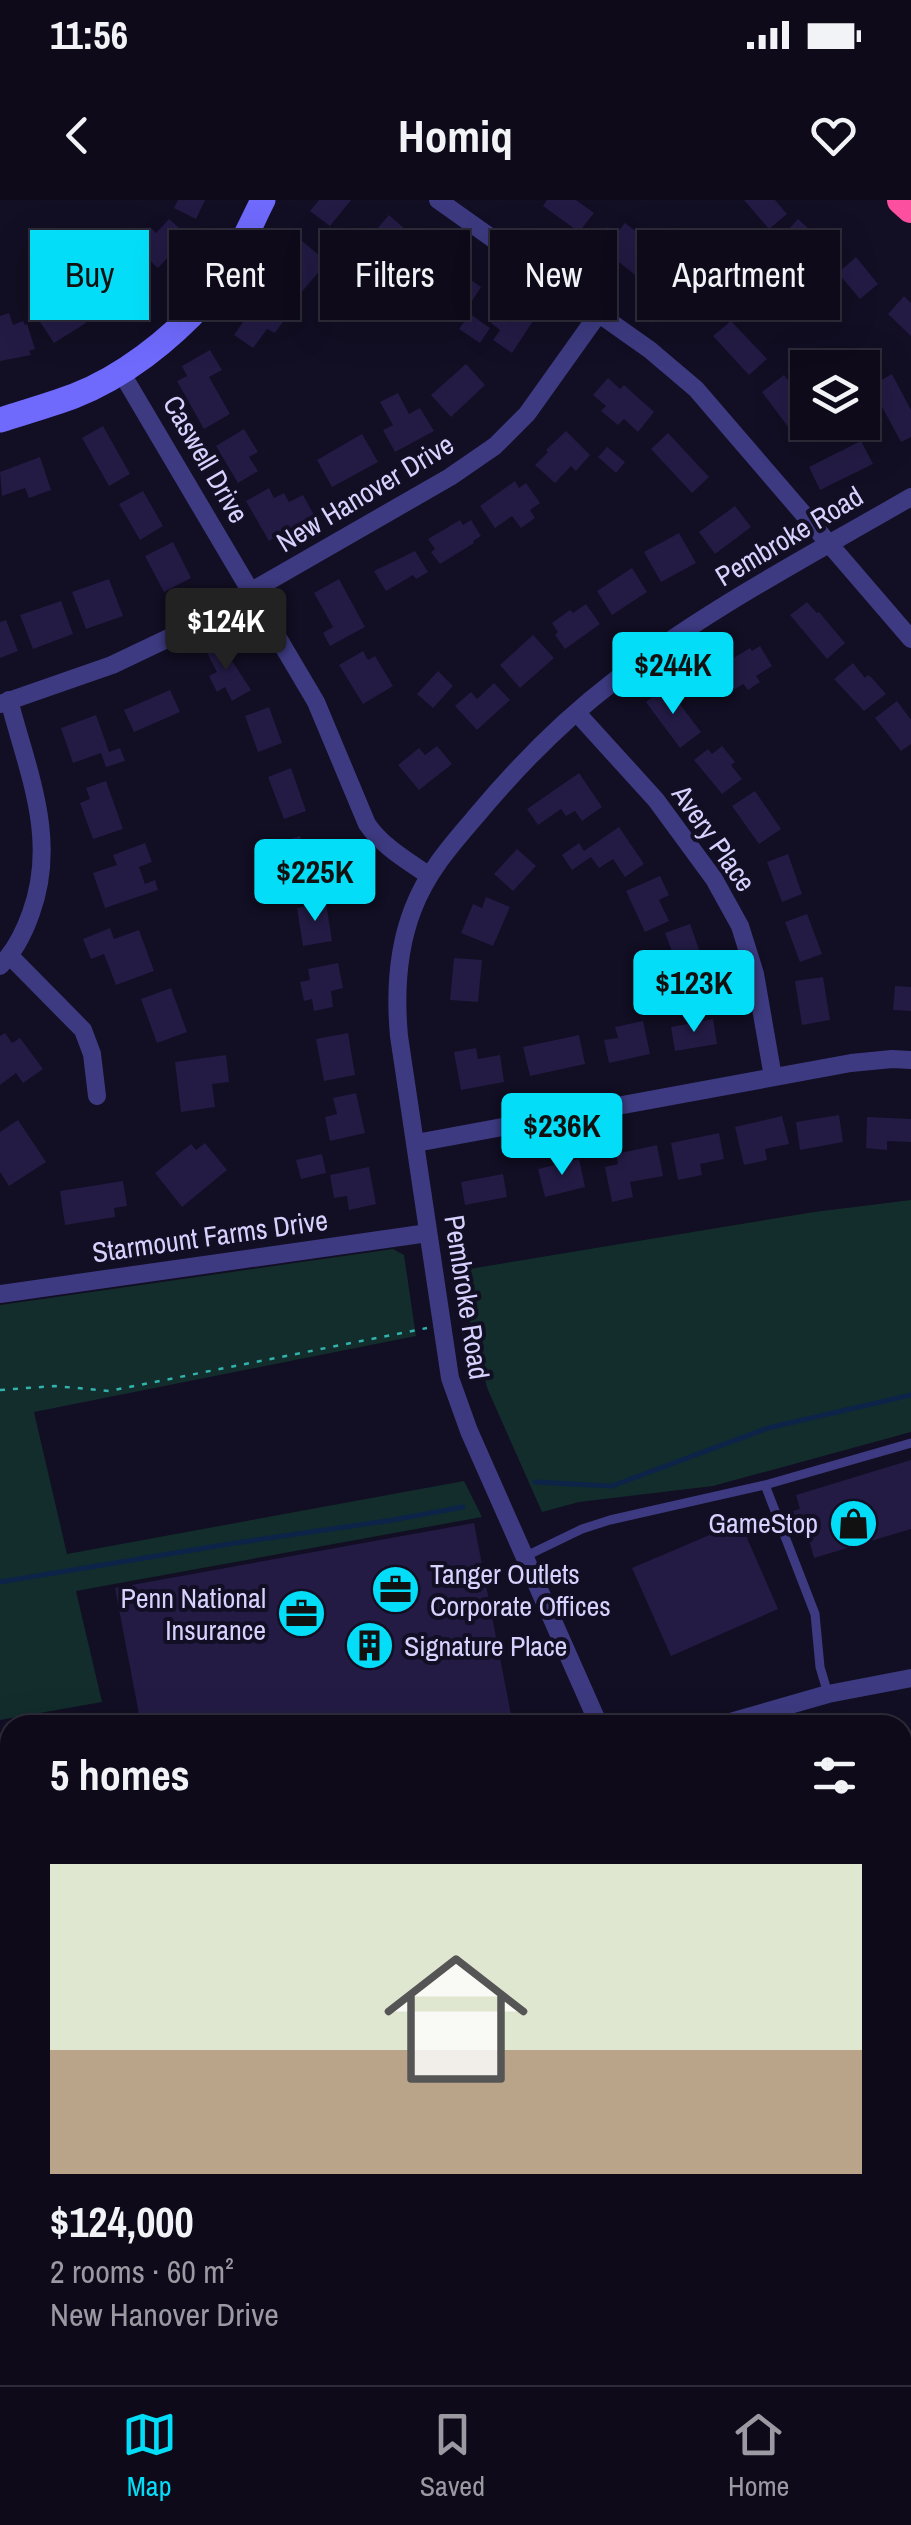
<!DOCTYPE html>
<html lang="en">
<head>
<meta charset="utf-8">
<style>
  body { margin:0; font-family:"Archivo Narrow",sans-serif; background:#1c1827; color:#f1f3f6; height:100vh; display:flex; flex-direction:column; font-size:38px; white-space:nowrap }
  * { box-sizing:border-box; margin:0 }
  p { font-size:32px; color:#9b9aa2 }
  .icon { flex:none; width:55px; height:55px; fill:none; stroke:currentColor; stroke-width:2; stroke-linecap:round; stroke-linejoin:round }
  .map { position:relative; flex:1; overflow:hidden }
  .side { position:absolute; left:0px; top:1515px; width:912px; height:670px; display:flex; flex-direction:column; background:#0e0a1a; border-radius:30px 30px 0 0; box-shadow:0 10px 40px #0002,0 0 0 2px #2e2b39 }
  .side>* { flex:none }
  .hud { position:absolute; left:30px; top:30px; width:852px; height:90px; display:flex; gap:20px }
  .controls { position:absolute; left:790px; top:150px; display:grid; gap:20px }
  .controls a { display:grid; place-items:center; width:90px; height:90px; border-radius:0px; background:#0e0a1a; box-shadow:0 10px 40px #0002,0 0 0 2px #2e2b39; font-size:50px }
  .price { position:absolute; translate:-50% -85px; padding:0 22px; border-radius:10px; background:#04ddf7; color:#111; font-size:32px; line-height:65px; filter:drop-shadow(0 2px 5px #0008) }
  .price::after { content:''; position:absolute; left:50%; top:60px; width:30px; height:22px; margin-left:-15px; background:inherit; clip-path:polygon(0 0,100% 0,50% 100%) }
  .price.active { background:#222; color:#fff }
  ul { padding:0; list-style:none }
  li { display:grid; align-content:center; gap:20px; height:530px; padding:0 50px }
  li+li { border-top:2px solid #2e2b39 }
  li span { display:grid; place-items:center; height:310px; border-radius:0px; color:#555 }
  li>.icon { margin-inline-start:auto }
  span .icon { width:180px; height:180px; fill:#fffc; stroke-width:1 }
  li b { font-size:42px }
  h2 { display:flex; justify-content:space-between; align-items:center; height:120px; padding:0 50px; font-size:42px }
  .pill { padding:0 35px; border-radius:0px; background:#0e0a1a; box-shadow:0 10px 40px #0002,0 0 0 2px #2e2b39; font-size:35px; line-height:90px }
  .pill.active { background:#04ddf7; color:#111 }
  .status { display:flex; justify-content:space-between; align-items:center; height:70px; padding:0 50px; background:#0e0a1a; direction:ltr }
  .status svg { height:28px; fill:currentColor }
  header { display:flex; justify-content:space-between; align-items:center; height:130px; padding:0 50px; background:#0e0a1a; font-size:45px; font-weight:700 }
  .tabs { display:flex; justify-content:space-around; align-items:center; height:140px; border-top:2px solid #2e2b39; background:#0e0a1a; font-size:28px; color:#9b9aa2 }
  .tabs a { display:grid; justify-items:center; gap:5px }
  .tabs .active { color:#04ddf7 }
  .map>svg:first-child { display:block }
  .green { fill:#122d2c }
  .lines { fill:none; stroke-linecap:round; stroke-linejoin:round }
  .stream { stroke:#0d2448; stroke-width:5 }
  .building { fill:#231b44 }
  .path { stroke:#31b3ac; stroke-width:2.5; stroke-dasharray:5 8; stroke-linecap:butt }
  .lane { stroke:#3d3a81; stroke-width:9 }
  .street { stroke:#3d3a81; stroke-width:18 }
  .secondary { stroke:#6f6afc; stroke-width:25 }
  .highway { stroke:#fc4fa0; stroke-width:30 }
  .labels { text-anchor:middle; stroke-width:8; stroke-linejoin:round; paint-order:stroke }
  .street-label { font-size:28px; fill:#d7d1fe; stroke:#120e23 }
  .poi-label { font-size:28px; fill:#d7d1fe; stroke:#120e23; text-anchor:end }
</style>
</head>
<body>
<div class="status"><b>11:56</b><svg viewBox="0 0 49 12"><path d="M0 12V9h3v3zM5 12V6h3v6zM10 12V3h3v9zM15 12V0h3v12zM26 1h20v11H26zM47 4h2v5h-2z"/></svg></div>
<header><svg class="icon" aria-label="back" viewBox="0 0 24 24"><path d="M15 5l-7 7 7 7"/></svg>Homiq<svg class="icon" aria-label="heart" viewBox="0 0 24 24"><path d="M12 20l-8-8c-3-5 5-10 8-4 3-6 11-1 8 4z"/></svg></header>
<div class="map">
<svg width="911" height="2185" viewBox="0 0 911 2185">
  <rect width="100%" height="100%" fill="#120e23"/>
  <path class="green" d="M911,1000V1232L713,1286L579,1302L542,1312L488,1190L472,1139L463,1070L814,1012Z
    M393,1049L404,1055L416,1136L34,1212L67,1354L464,1281L482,1317L76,1391L102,1502L0,1520V1105Z"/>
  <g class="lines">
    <path class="stream" d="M535,1282L612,1286L768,1228L911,1195
      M0,1382L229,1344L393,1320L463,1307"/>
  </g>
  <path class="building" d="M178,0H205L196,19L174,8Z
    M319,0H351L330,26L310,11Z
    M547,0H576L594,13L579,32L543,6Z
    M744,0H775L787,14L769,29Z
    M389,15L434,55L414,78L396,62L383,77L367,63L382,47L370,37Z
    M169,19L188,36L158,68L133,45L150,27L156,33Z
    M798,19L833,51L792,96L778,80L798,58L779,40Z
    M625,23L644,37L639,44L655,57L639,78L595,43L607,27L616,34Z
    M687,30L703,43L688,60L673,47Z
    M302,41L327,62L300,94L275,74Z
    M856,57L878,84L860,99L838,73Z
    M440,58L481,87L468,107L444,90L439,98L420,85Z
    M117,60L141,87L108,117L91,98L102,89L95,80Z
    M677,66L695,79L689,87L706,101L693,118L658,91Z
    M56,76L86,123L54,143L29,105L39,99L33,90Z
    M262,95L289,113L275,133L267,129L253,148L234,135Z
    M904,96L911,103V136L888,114Z
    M506,102L533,121L512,153L493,140L500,130L491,123Z
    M9,113L13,125L23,121L25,125L27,124L35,149L29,151L31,155L0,161V116Z
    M470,114L490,128L480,143L459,129Z
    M731,121L767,159L749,175L713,136Z
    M210,150L222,170L209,177L230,214L204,229L177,181L187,176L182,166Z
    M466,164L485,185L451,217L431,195Z
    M892,174L911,210V237L901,242L871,186Z
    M784,175L808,207V214L789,228L762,192Z
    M608,178L620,189L624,185L654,212L638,232L624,219L618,225L601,211L606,206L593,195Z
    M398,193L409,214L420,208L434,231L395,252L383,230L393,225L380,202Z
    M103,226L130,274L109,286L82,238Z
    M244,229L258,252L249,257L258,271L238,283L216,246Z
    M566,231L590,255L576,271L571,266L555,283L535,265L548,252L546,250Z
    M668,233L709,277L692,293L651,249Z
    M362,234L378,262L332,287L317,260Z
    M861,241L873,264L820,290L809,267Z
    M607,247L625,262L616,273L598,257Z
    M40,257L51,290L29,298L25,288L2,296L0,272Z
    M515,281L519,288L526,283L540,303L530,310L535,318L521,328L512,316L495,328L480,306Z
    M269,288L274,298L284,293L289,302L303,295L314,315L269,341L246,301Z
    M143,291L163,326L140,340L119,304Z
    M735,306L751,327L715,354L699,332Z
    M460,320L463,325L471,320L481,336L473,341L474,343L440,364L431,352L435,349L428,339Z
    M679,333L696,363L661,382L644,352Z
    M173,342L191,378L164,392L145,356Z
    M415,351L428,372L416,379L413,375L386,391L374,371Z
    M632,368L647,392L612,415L597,391Z
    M109,379L123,416L86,429L72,392Z
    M339,379L365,427L330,446L323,433L333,427L314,393Z
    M61,401L73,434L33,449L20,415Z
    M807,402L817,413L819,412L845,443L827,459L790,415Z
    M586,404L600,424L565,449L555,435L558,432L552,423L570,410L573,413Z
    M6,420L18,451L0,458V422Z
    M533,435L554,458L520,488L500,465Z
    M219,441L251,490L232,501L225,487L217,492L209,476L217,472L205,449Z
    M760,446L772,466L756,476L760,482L748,490L743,484L726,495L711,472L750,448L752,451Z
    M363,451L368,460L375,456L393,486L363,504L339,465Z
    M853,463L865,478L868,475L872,478L886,494L864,511L834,479Z
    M438,471L453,486L433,508L417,494Z
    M494,483L510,500L477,530L455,506L471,492L477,499Z
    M666,486L701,532L680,548L646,502Z
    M170,490L180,512L134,532L124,510Z
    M897,501L911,520V544L901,551L875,518Z
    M269,507L282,543L258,552L245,516Z
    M96,515L109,552L120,548L125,561L106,567L101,553L73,563L61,528Z
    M437,546L452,564L419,590L398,565L419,548L425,555Z
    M722,546L735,562L731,565L742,579L722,594L694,560L708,549L712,554Z
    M291,568L306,611L284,619L268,577Z
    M579,573L602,607L582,621L575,611L566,616L561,609L538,625L527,609Z
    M106,581L123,629L93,639L80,603L90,599L86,588Z
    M755,591L781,629L759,644L732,606Z
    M619,627L644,664L625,677L613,659L599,668L591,657L572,670L562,655L579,643L584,651Z
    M300,636L307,658L318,654L325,677L292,687L278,643Z
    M145,643L152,662L139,667L145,684L155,680L158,690L105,708L93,673L117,665L113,655Z
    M517,649L536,666L513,691L494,674Z
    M788,654L802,694L782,702L767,662Z
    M660,676L669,695L659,700L669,721L645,732L626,691Z
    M486,697L510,707L493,746L461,733L473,704L482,708Z
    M326,703L332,741L303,746L297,708Z
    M807,714L822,754L800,762L785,722Z
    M690,724L707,772L683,780L665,733Z
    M110,728L114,739L139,730L154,771L116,785L104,754L91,759L83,739Z
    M454,758L482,760L478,802L450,800Z
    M338,763L343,788L331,791L333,807L314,811L312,799L304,801L300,782L310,780L308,769Z
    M823,777L830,820L802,825L795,781Z
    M895,786L911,787V811L893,810Z
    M171,788L187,832L157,843L141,799Z
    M713,819L717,844L675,851L671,827Z
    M643,821L650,854L609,863L604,840L618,838L615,827Z
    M5,833L12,843L20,838L43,869L23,883L16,873L0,885V836Z
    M348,833L355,875L324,881L316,839Z
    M579,835L585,864L530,876L523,847Z
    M476,848L478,859L500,855L504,882L461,890L454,852Z
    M226,855L229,882L212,884L215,907L181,912L175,862Z
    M356,893L365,933L330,941L325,917L337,914L333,898Z
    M839,915L843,942L800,950L796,922Z
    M782,916L789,944L765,949L767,960L744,965L735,927Z
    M867,917L911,919V942L887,941V950L866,948Z
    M18,920L46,962L9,986L0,972V932Z
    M719,933L724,959L700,964L702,975L678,980L671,943Z
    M205,943L227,970L182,1007L155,973L191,944L196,950Z
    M657,945L663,976L630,982L633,997L612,1002L605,967L618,964L616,954Z
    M322,954L326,973L301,979L296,960Z
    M579,959L585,987L545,997L538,969Z
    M369,967L376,1004L349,1010L347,996L334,998L330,975Z
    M503,974L507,997L465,1005L461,982Z
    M123,981L127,1006L114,1008L115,1017L65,1025L60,991Z
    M911,1260V1329L814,1358L805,1325L798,1327L793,1311L800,1309L796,1295Z
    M740,1322L778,1409L671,1456L632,1368Z
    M474,1323L513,1525H141L115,1388Z
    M10,1738V1977L0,1980V1741Z
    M911,1952V1994L907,1995L911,2009V2033L902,2036V1954Z
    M239,2175H308L310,2181L331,2175H351L355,2185H242Z
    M501,2175H671L673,2181L660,2185H504Z"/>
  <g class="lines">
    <path class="path" d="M0,1190L55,1186L109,1191L427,1128"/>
    <path class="lane" d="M765,1285L815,1414L820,1467L828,1494
      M524,1357L582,1329L610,1320L765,1285L911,1243
      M0,2015L10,2012
      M0,2162L10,2159
      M225,2175L228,2185
      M400,2175L403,2185
      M479,2175L482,2185
      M690,2175L693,2185
      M74,2185L75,2175
      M727,2185L762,2175"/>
    <path class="street" d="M438,0L650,150L696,189L911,439
      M121,172L316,502L367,624C382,646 406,660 428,675
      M0,504L112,465L175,435L450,277L495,246L527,214L599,113
      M577,513L656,600L714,679L740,726L755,774L773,877
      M10,756L83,830L92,854L97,896
      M0,766C15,751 24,733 31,713C58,639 28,573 9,500
      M416,943L851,863L892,859L911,860
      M0,1094L428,1033
      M599,1525L469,1231L450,1178L399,836C395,792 397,750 413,709C427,672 452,644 477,615C518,566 562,521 613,482C705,410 811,355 911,297
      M720,1525L828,1494L911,1478
      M0,1684L10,1682
      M902,1922L911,1920
      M902,2131L911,2128
      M829,2175L831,2185"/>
    <path class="secondary" d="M0,220C25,212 50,205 74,196C123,177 170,140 205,101C230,72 246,34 263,0"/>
    <path class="highway" d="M902,0L911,8"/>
  </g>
  <defs>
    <symbol id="shop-disc" viewBox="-11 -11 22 22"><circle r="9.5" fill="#04ddf7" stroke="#120e23"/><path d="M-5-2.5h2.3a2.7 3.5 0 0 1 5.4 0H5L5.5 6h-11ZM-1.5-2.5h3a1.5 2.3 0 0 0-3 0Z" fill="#111"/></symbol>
    <symbol id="office-disc" viewBox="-11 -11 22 22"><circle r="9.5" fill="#04ddf7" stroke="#120e23"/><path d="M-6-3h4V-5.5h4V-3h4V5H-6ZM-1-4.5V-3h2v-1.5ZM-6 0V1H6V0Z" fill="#111"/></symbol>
    <symbol id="building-disc" viewBox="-11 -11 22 22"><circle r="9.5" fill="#04ddf7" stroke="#120e23"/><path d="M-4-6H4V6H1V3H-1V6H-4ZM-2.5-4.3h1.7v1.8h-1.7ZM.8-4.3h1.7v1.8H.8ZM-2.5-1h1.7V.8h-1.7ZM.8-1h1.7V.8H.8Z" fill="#111"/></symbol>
  </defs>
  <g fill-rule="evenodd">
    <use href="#shop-disc" x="826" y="1296" width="55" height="55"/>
    <use href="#office-disc" x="368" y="1362" width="55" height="55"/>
    <use href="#office-disc" x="274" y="1386" width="55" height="55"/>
    <use href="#building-disc" x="342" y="1418" width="55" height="55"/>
  </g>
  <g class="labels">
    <g class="street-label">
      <text transform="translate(206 259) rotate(60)" y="10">Caswell Drive</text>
      <text transform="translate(365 293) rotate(-31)" y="10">New Hanover Drive</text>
      <text transform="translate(789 336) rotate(-31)" y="10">Pembroke Road</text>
      <text transform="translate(714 638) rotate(55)" y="10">Avery Place</text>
      <text transform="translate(210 1036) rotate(-8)" y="10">Starmount Farms Drive</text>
      <text transform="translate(467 1097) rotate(81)" y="10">Pembroke Road</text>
    </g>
    <g class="poi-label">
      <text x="818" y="1333">GameStop</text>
      <text x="430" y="1384" text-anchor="start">Tanger Outlets<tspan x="430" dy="32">Corporate Offices</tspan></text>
      <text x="266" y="1408">Penn National<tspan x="266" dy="32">Insurance</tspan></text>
      <text x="404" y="1456" text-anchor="start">Signature Place</text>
    </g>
  </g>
</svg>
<div class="controls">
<a><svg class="icon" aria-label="layers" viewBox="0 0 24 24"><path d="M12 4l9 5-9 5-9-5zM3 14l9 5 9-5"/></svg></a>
</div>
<b class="price active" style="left:226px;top:473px">$124K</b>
<b class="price" style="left:673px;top:517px">$244K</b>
<b class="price" style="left:315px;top:724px">$225K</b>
<b class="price" style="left:694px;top:835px">$123K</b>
<b class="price" style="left:562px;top:978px">$236K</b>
<div class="hud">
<a class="pill active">Buy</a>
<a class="pill">Rent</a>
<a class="pill">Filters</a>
<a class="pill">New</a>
<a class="pill">Apartment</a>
</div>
<section class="side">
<h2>5 homes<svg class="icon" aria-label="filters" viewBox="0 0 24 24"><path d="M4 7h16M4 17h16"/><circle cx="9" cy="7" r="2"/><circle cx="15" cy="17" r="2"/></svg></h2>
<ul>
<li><span style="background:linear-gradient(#dfe7d0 60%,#b9a48a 0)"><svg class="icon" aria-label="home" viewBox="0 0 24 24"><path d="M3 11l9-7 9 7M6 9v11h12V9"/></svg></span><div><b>$124,000</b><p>2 rooms · 60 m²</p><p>New Hanover Drive</p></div></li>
</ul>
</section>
</div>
<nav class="tabs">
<a class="active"><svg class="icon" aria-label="map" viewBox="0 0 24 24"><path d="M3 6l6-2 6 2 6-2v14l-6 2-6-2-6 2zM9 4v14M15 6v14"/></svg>Map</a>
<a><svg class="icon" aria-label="saved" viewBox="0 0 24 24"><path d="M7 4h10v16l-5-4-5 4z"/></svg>Saved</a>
<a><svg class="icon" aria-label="home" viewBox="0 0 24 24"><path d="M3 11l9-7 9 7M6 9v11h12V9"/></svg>Home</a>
</nav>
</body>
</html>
